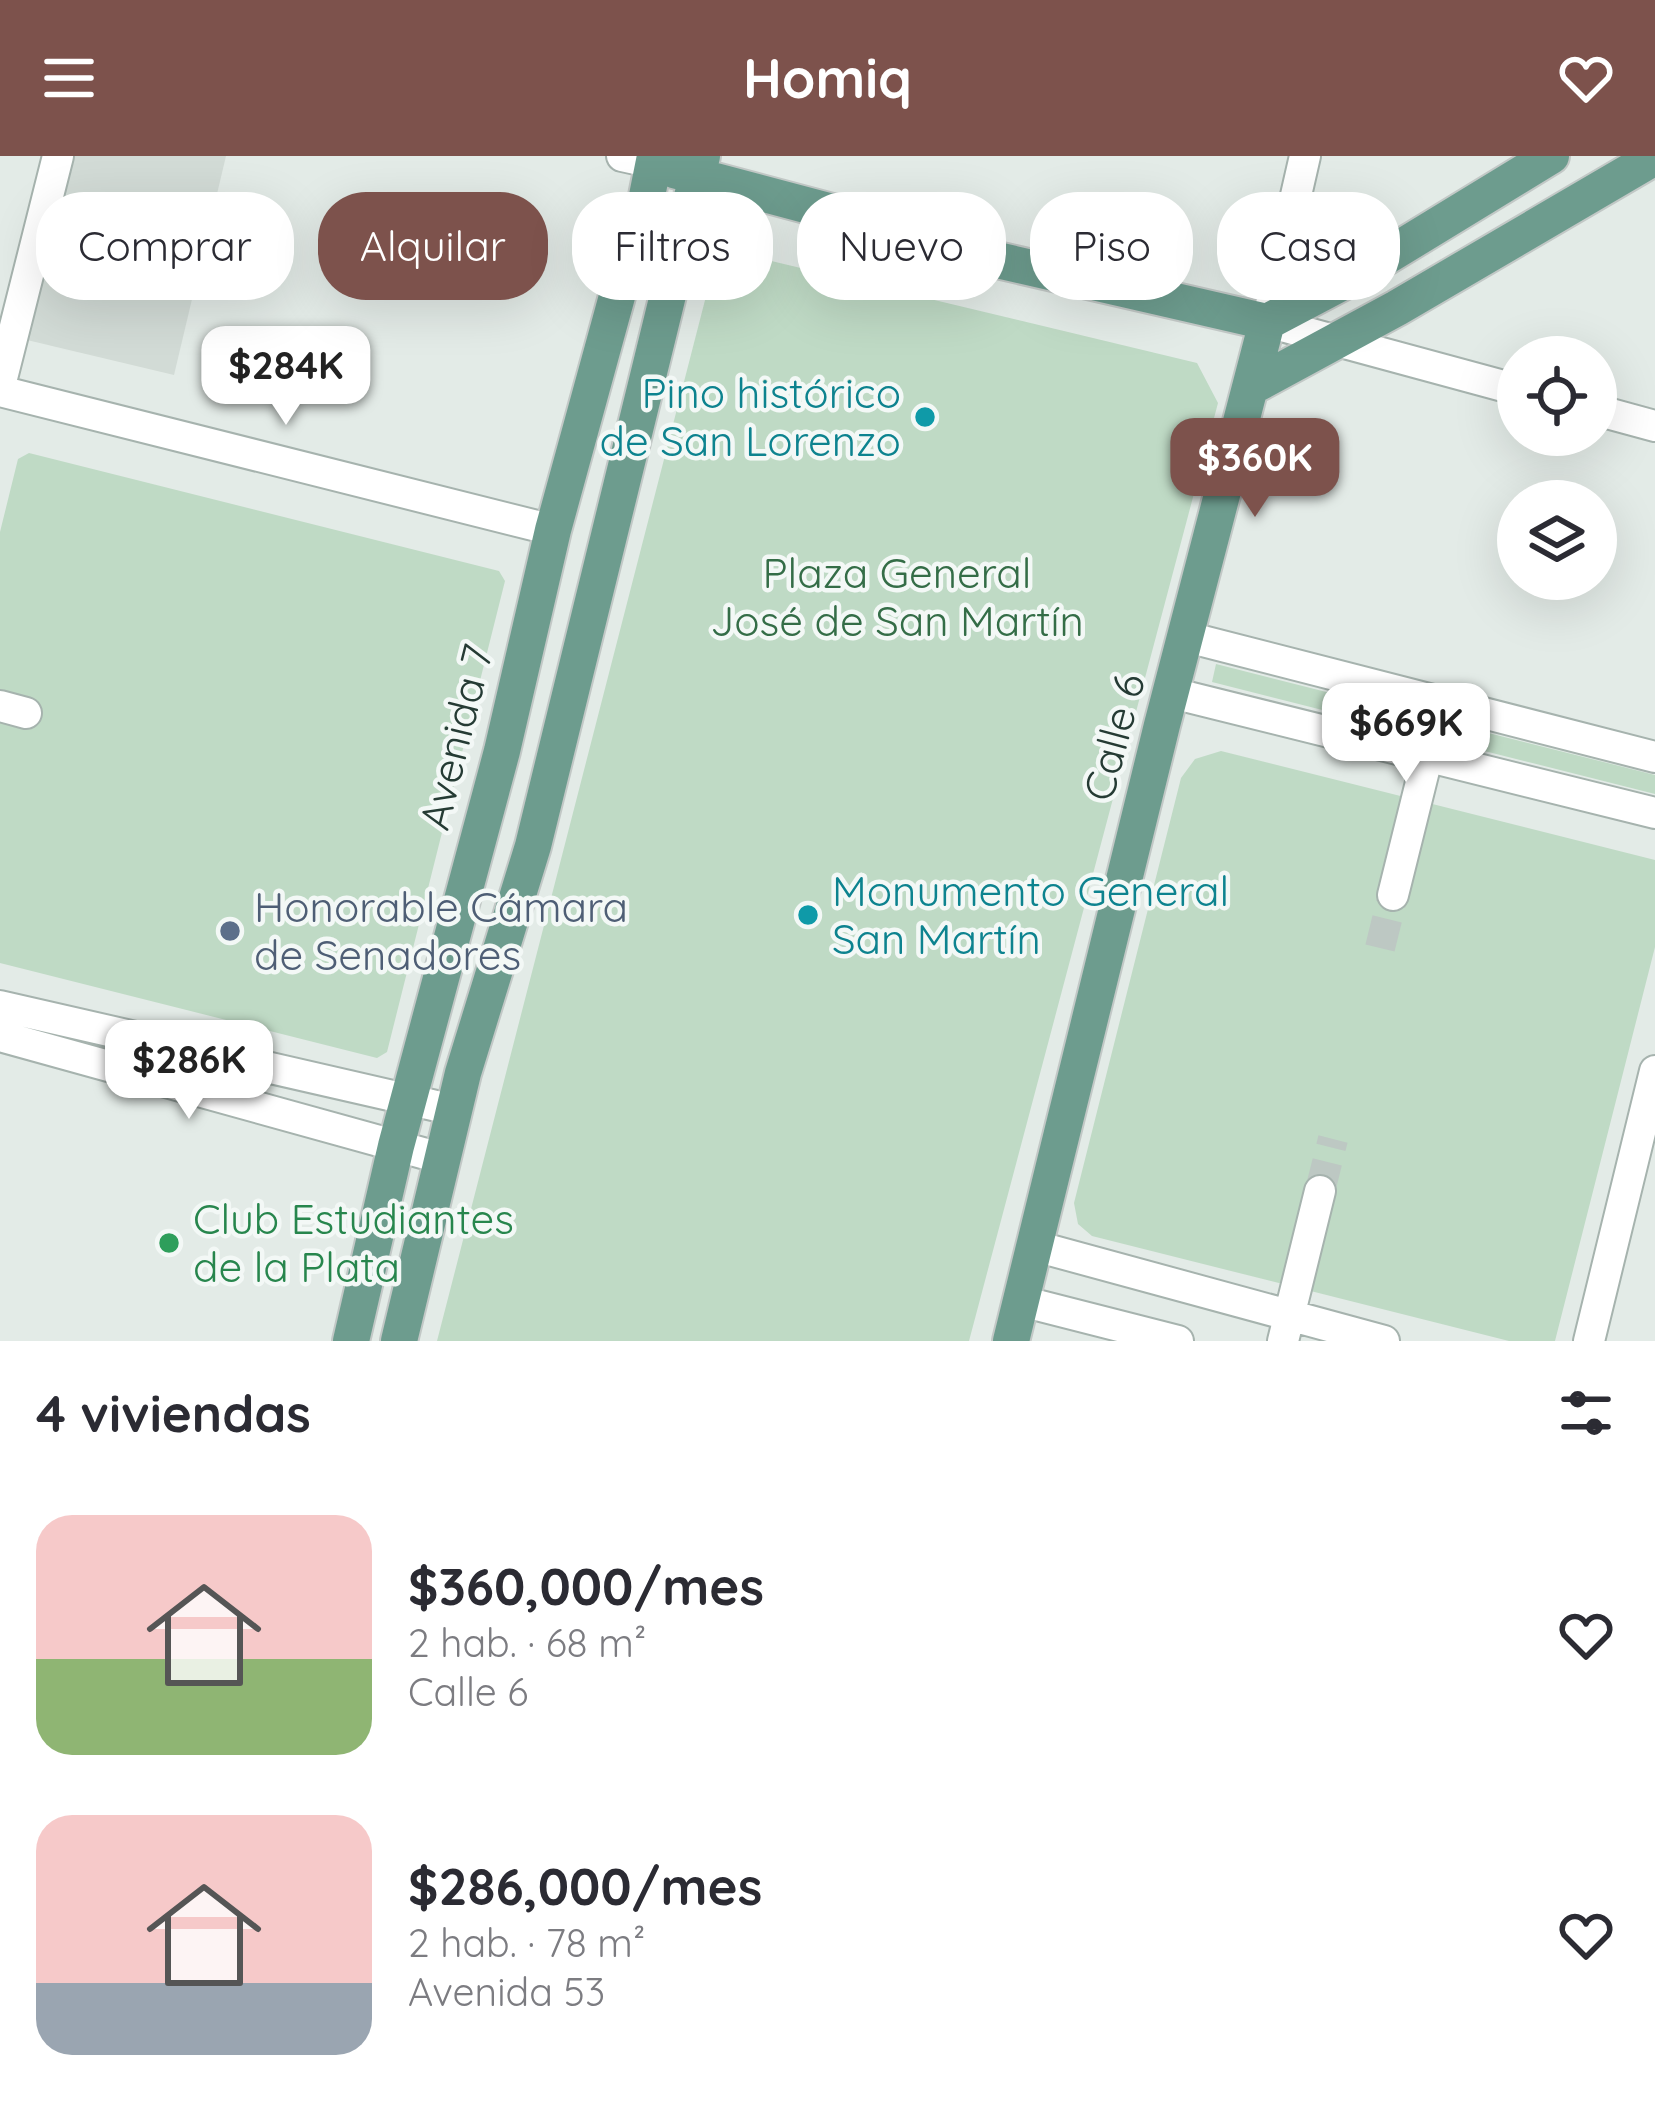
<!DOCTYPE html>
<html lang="es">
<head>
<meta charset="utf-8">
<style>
  body { margin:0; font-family:Quicksand,sans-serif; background:#f7f7f7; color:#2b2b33; height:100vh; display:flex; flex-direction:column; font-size:45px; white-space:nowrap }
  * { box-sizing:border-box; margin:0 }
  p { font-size:39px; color:#7c7c81 }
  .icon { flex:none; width:66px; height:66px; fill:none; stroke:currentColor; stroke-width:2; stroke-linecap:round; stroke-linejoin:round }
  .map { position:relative; height:1185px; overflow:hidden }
  .details { display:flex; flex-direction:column; background:#fff; flex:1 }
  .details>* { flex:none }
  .guide { position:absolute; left:36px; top:36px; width:1584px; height:108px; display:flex; gap:24px }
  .controls { position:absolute; left:1497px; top:180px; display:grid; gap:24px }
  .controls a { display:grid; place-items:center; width:120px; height:120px; border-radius:50%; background:#fff; box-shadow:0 12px 48px #0002; font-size:60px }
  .price { position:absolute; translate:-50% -102px; padding:0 27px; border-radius:24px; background:#fff; color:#222; font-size:39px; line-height:78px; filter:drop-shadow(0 3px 6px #0008) }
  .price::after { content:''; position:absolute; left:50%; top:72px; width:36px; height:27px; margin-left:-18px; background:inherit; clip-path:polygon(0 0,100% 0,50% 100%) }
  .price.selected { background:#7d524c; color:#fff }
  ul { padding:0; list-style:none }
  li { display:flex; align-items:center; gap:36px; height:300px; padding:0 36px }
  li span { display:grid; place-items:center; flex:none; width:336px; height:240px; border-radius:36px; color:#555 }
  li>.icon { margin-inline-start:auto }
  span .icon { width:144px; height:144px; fill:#fffc; stroke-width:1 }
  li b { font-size:51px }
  h2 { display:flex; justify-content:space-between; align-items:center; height:144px; padding:0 36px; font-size:51px }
  .tag { padding:0 42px; border-radius:48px; background:#fff; box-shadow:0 12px 48px #0002; font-size:42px; line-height:108px }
  .tag.selected { background:#7d524c; color:#fff }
  header { display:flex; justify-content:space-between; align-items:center; height:156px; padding:0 36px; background:#7d524c; color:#fff; font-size:54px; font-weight:700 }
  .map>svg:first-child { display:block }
  .built { fill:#d2dbd6 }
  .green { fill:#bfdac5 }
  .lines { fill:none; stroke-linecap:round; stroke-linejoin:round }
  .minor-tunnel { stroke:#bdc8c3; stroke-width:30; stroke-dasharray:30 15; stroke-linecap:butt }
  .minor-casing { stroke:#a6b3ae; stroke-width:34 }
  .major-casing { stroke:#c2c8c6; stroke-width:40 }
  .minor { stroke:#fff; stroke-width:30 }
  .major { stroke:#6d9c8e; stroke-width:36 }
  .culture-dot { fill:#0f9aa8; stroke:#f3f8f6; stroke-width:4.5 }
  .service-dot { fill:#5c6f8a; stroke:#f3f8f6; stroke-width:4.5 }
  .leisure-dot { fill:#2e9e5b; stroke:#f3f8f6; stroke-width:4.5 }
  .labels { text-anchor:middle; stroke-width:9; stroke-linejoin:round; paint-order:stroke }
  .culture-label { font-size:42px; fill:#0d838f; stroke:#f3f8f6; text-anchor:end }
  .park-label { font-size:42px; fill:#346d47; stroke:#f3f8f6 }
  .street-label { font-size:42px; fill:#253b34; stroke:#f3f8f6 }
  .service-label { font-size:42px; fill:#4e5e75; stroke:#f3f8f6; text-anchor:start }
  .leisure-label { font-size:42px; fill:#27864d; stroke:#f3f8f6; text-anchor:start }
</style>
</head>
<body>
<header><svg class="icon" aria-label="menu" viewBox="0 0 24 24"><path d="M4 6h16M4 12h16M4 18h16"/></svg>Homiq<svg class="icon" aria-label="heart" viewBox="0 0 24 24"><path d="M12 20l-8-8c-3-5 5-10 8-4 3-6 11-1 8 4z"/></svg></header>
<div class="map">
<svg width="1655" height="1185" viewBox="0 0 1655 1185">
  <rect width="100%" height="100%" fill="#e3ebe7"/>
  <path class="built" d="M75,0H226L174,219L27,184Z"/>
  <path class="green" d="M751,100L1197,207L1218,247L969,1185H437L712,117Z
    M29,297L499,415L505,425L387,896L377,902L0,807V376L18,303Z
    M1216,508L1655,619V638L1212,526Z
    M1221,595L1655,704V791L1555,1185H1509L1092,1080L1078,1068L1074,1047L1181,622L1195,603Z"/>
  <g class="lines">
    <path class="minor-tunnel" d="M1380,792L1393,739
      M1320,1035L1333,983"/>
    <defs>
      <path id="minor" d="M622,0L654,7
        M1305,0L1267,166L1518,234
        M0,230L58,0
        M0,235L553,374
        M1596,254L1655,270
        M1187,481L1655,601
        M1172,537L1655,657
        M0,550L26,557
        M1393,739L1441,546
        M0,850L454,954
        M0,880L444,1003
        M1035,1090L1384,1185
        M1021,1145L1178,1185
        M1283,1185L1320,1035
        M1589,1185L1655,915"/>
      <path id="major" d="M674,14L881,69L949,93L1267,166
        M1267,166L1356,119L1551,0
        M1253,230L1397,152L1655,1
        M351,1185L396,990L502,595L553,374L619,133L642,65L655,0
        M399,1185L463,917L533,690L702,0
        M1011,1185L1162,569L1267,166"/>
    </defs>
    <use href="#minor" class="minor-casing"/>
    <use href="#major" class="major-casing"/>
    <use href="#minor" class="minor"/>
    <use href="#major" class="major"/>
  </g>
  <g class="culture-dot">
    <circle cx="925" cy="261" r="12"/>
    <circle cx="808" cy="759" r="12"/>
  </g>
  <circle class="service-dot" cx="230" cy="775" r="12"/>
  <circle class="leisure-dot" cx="169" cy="1087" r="12"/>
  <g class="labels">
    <g class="culture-label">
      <text x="901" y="252">Pino histórico<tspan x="901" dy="48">de San Lorenzo</tspan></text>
      <text x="832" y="750" text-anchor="start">Monumento General<tspan x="832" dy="48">San Martín</tspan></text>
    </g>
    <g class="park-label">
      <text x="897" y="432">Plaza General<tspan x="897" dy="48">José de San Martín</tspan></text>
    </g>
    <g class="street-label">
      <text transform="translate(456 581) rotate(-76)" y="15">Avenida 7</text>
      <text transform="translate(1114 581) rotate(-75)" y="15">Calle 6</text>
    </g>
    <g class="service-label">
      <text x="254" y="766">Honorable Cámara<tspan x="254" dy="48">de Senadores</tspan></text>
    </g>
    <g class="leisure-label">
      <text x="193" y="1078">Club Estudiantes<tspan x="193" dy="48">de la Plata</tspan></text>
    </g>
  </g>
</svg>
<div class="controls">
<a><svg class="icon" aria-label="locate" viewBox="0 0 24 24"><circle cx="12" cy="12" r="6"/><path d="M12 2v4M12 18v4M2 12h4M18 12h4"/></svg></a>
<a><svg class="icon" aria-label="layers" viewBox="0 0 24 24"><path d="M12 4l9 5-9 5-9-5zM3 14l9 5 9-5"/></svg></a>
</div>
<b class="price" style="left:286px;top:272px">$284K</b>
<b class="price selected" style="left:1255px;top:364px">$360K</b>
<b class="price" style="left:1406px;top:629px">$669K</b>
<b class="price" style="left:189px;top:966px">$286K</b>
<div class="guide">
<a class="tag">Comprar</a>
<a class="tag selected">Alquilar</a>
<a class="tag">Filtros</a>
<a class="tag">Nuevo</a>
<a class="tag">Piso</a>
<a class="tag">Casa</a>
</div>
</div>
<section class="details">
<h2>4 viviendas<svg class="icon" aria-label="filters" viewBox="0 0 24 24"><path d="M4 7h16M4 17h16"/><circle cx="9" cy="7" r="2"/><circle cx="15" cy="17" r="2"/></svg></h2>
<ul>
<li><span style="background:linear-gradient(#f6c9c9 60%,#8fb573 0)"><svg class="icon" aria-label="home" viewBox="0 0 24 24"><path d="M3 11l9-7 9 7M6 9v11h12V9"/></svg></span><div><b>$360,000/mes</b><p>2 hab. · 68 m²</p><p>Calle 6</p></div><svg class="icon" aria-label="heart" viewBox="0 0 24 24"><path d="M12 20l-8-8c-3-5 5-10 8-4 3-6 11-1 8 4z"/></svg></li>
<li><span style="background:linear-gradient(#f6c9c9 70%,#9aa5b1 0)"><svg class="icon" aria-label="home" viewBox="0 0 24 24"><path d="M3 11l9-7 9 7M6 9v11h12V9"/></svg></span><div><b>$286,000/mes</b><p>2 hab. · 78 m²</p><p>Avenida 53</p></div><svg class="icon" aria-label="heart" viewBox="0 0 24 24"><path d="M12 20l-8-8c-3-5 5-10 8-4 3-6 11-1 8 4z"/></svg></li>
</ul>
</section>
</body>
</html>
